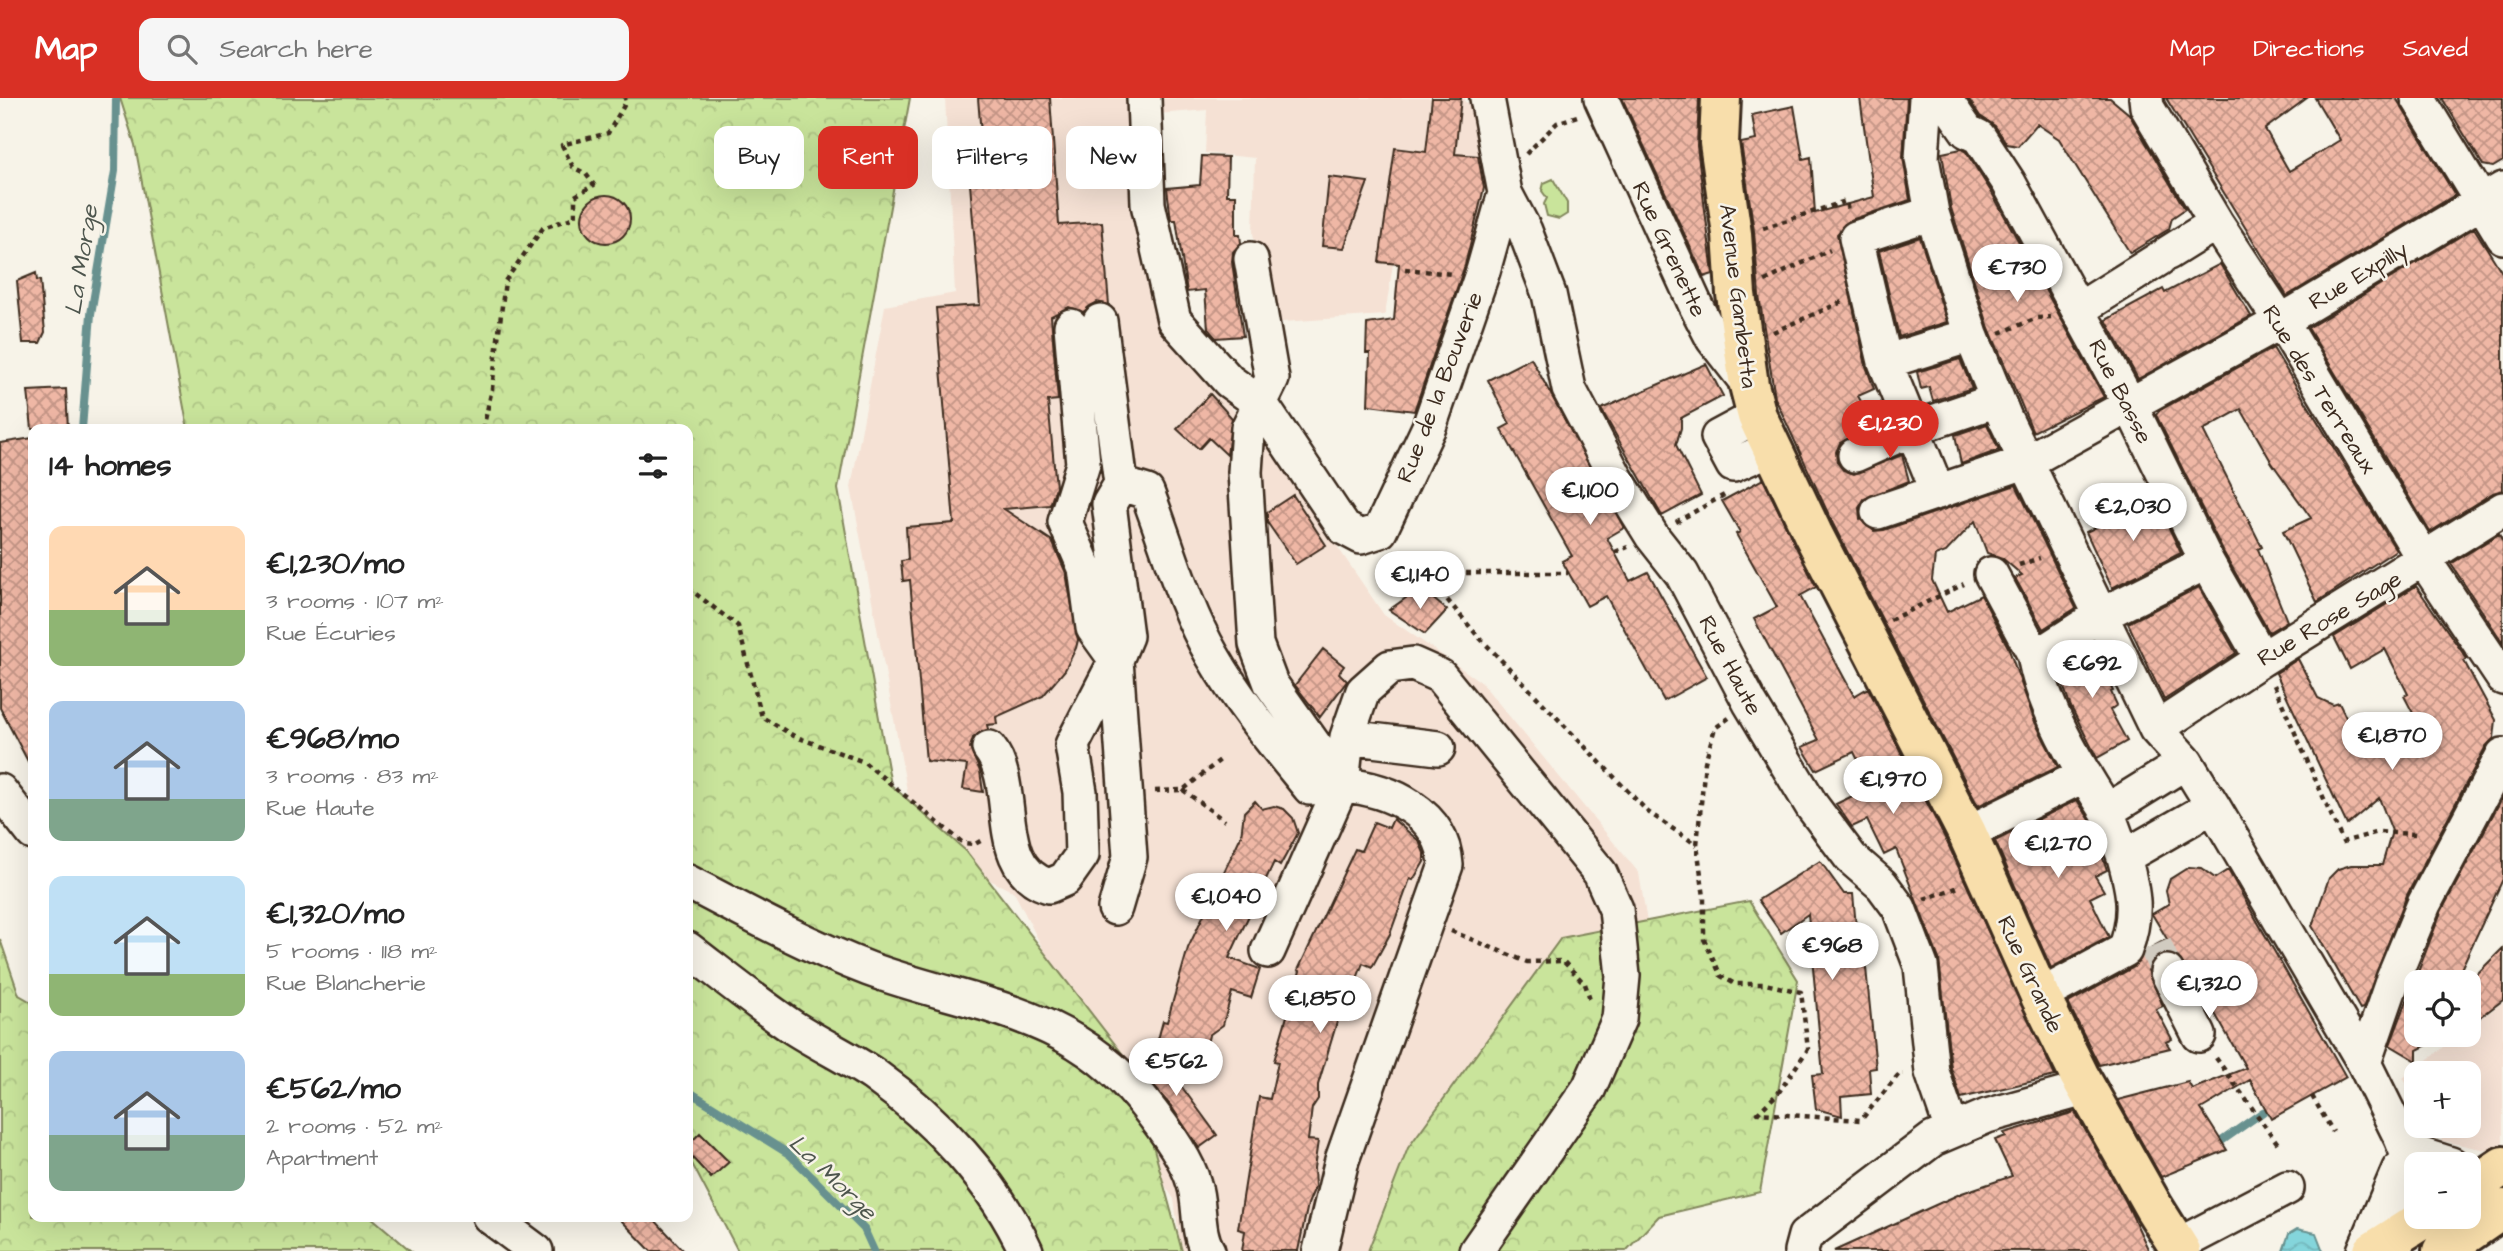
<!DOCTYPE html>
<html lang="en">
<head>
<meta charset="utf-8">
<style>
  body { margin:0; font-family:"Architects Daughter",sans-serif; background:#f6f6f6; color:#222; height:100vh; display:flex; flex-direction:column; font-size:26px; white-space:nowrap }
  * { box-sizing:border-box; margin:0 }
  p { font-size:23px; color:#767676 }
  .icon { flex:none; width:38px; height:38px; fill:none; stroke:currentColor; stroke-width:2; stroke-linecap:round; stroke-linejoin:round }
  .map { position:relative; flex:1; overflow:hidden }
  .side { position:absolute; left:28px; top:326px; width:665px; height:798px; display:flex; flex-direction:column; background:#fff; border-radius:14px; box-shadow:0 7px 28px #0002 }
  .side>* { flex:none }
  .hud { position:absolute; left:714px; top:28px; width:665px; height:63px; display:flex; gap:14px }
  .buttons { position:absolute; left:2404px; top:872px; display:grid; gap:14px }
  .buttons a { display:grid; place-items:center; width:77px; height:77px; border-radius:14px; background:#fff; box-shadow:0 7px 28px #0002; font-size:35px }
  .price { position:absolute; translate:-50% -60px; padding:0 16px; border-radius:24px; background:#fff; color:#222; font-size:23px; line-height:46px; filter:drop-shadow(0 2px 4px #0008) }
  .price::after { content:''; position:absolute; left:50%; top:42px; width:21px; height:16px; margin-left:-10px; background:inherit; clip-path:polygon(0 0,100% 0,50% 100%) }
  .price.selected { background:#d93025; color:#fff }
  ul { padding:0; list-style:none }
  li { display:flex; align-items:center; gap:21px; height:175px; padding:0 21px }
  li span { display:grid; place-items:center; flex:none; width:196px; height:140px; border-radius:14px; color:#555 }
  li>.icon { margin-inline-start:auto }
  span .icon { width:84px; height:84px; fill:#fffc; stroke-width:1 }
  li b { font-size:30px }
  h2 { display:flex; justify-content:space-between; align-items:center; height:84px; padding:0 21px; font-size:30px }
  .tag { padding:0 24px; border-radius:14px; background:#fff; box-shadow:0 7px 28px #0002; font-size:24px; line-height:63px }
  .tag.selected { background:#d93025; color:#fff }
  header { display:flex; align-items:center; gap:42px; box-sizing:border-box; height:98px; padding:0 35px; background:#d93025; color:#fff }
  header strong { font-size:33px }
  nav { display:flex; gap:38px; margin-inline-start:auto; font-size:24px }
  .search { width:490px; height:63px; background:#f6f6f6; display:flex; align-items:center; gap:18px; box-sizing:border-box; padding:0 24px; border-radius:14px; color:#767676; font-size:26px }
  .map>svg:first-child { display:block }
  .built { fill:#f5e1d4 }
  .forest { fill:url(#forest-crowns); stroke:#82875c; stroke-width:2 }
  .park { fill:#c9e49b; stroke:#82875c; stroke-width:2 }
  .water { fill:url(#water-waves); stroke:#67918f; stroke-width:2 }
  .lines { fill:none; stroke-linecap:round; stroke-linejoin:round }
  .stream { stroke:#67918f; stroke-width:8 }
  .building { fill:url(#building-cross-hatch); stroke:#3b2a1e; stroke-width:2 }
  .minor-tunnel { stroke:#d1cbc0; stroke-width:33; stroke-dasharray:33 17; stroke-linecap:butt }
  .minor-casing { stroke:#3b2a1e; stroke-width:38 }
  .major-casing { stroke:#3b2a1e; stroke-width:44 }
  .path { stroke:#3b2a1e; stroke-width:4.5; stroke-dasharray:5 5; stroke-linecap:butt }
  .minor { stroke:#f7f3e8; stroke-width:33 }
  .major { stroke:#f8deab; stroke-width:38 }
  .labels { text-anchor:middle; stroke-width:5; stroke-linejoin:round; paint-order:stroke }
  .street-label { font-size:23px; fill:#3b2a1e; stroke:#f7f3e8 }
  .water-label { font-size:24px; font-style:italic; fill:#4d554d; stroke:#f7f3e8 }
</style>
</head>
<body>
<header>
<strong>Map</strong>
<div class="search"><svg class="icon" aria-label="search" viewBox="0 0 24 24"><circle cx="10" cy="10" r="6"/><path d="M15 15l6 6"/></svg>Search here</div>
<nav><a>Map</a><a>Directions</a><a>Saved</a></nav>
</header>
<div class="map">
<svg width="2503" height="1153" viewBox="0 0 2503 1153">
  <defs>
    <pattern id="forest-crowns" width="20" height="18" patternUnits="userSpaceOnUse" patternTransform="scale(1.75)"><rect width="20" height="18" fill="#c9e49b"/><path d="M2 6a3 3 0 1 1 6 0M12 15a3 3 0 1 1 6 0" fill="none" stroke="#aec485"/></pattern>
    <pattern id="water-waves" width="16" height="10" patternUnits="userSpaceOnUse" patternTransform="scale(1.75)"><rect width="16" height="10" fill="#84d5db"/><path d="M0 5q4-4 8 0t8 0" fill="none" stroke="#73b7bc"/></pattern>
    <pattern id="building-cross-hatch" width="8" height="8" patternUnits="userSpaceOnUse" patternTransform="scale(1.75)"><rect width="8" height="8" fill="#efb7a5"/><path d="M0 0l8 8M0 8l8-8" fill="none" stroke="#c39586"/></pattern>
  </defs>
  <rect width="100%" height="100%" fill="#f7f3e8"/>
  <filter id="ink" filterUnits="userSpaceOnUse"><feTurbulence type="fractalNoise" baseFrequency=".0143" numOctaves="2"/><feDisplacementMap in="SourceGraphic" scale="14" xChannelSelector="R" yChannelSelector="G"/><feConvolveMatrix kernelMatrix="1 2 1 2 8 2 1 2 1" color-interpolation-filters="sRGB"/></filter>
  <g filter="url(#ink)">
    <path class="built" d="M945,0H1134L1167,230L1248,330L1259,334L1384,517L1481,584L1639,775L1652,855L1447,1153H1181L1174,1101L1103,995L1070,904L1014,794L917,746L851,389L885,208L955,195Z
      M1159,0H1465V4L1475,6L1488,59L1478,142L1465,173L1393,166L1385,217L1268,225L1253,135L1255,60L1205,55L1207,12L1157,16Z
      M2503,904V1044L2490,1053L2443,1043L2431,1027H2469V975H2417V1003L2403,980L2461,936H2469V930Z"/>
    <path class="forest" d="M120,0H910L838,391L891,687L966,753L1131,967L1182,1153H738L688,1058V331H188L135,47Z
      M1749,803L1798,882L1760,1094L1659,1118L1626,1153H1368L1408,1050L1561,840Z
      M0,841L19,897L33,905V1118H370L411,1153H0Z"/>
    <path class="park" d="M1553,81L1567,105V116L1559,121L1547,118L1544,106L1547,100L1542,93L1544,85Z"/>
    <path class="water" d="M2297,1131L2316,1135L2323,1153H2283L2289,1136Z"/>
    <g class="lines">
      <path class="stream" d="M82,331L91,216L115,73L116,0
        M688,993L789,1056L864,1131L874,1153
        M2223,1042L2263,1014"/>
    </g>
    <path class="building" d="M978,0H1050L1059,127L1102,124L1109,207L1097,204L1083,214L1069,209L1051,218L1058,302L1048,303L1056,389L1050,407L1004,411L1052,443L1066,475L1078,542L1076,550L1065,572L1043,598L996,619L997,626L987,627L988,631L973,640L970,650L980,673L983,694L963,691L967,667L926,663L910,482L903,483L901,463L908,462L906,429L954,425L936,210L980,207L970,86L985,85Z
      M1432,0H1461L1455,56L1478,58L1484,90L1465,167L1414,313L1368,307L1370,255H1366L1367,226L1394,222L1399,166L1379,164L1395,50L1426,54Z
      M1622,0H1699L1697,48L1713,176L1704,179Z
      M1860,0H1907L1903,59L1910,102L1850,122L1837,136L1866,268L1874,291L1858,298L1874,327L1840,345L1836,354L1837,364L1843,372L1854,376L1902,357L1909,383L1864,401L1859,410L1860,421L1874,433L1884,432L2016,387L2076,510L2043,531L2015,480L2022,477L2002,460L1987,455L1975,423L1946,454L1935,458L1932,482L1947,514L1981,497L2008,549L2035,624L2058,669L1978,708L1833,426L1775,300L1759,198L1754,133L1741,45L1756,42L1752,17L1794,8L1803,61L1811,59L1815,115L1874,99Z
      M1968,0H2110L2129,16L2185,111L2172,120L2169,131L2130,155L2059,41L2037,26L2018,48L2007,46L1995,28L1980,18Z
      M2166,0H2307L2265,31L2289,73L2340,42L2315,0H2396L2455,97L2287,198Z
      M2442,0H2503V63L2493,69L2483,67Z
      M1961,51L1966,54L1992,95L2104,299L2033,334L1989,230L1951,110L1942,55Z
      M1202,58L1228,59L1227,97H1236V137H1240L1241,145L1233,154L1232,164L1243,238L1216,240L1208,231L1205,192L1187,194L1176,122H1171L1167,90L1200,87Z
      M1329,79L1368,84L1344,150L1322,148Z
      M582 121a24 24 0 1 1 48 0a24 24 0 1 1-48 0Z
      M2474,130L2503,176V392L2493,395L2430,434L2308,230Z
      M1920,139L1947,224L1899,239L1879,153Z
      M2220,166L2251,218L2138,281L2106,222L2163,191L2165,195Z
      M36,175L37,183L40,182L45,234L40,245H23L17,183Z
      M2273,250L2396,452L2317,504L2283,433L2311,420L2272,365L2241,311L2203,332L2262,449L2258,451L2287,523L2269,534L2224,455L2156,317L2160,312Z
      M1531,260L1624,430L1607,440L1630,483L1648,474L1707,579L1664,603L1606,498L1587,508L1562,463L1572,458L1501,331L1510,326L1488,282Z
      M1960,261L1972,290L1933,303L1929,289L1921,291L1917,274Z
      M1706,266L1723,298L1681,320V330L1676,347L1701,397L1662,418L1601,311Z
      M66,291L68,331H32L28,293Z
      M1210,296L1232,320L1227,357L1209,340L1199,351L1177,331Z
      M1987,326L1999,352L1961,366L1955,337Z
      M33,340V673L0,610V345Z
      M1763,381L1816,489L1800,498L1854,598L1868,590L1947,744L2055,978L1961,1000L1951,970L1939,861L1896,751L1884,757L1867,722L1852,729L1836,706L1871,689L1854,654L1816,672L1802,649L1819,642L1754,521L1777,509L1736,436L1740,434L1722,403Z
      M1293,397L1326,447L1296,466L1267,424V414Z
      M2155,401L2181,455L2112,490L2086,434Z
      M2499,436L2503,444V545L2451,466Z
      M2416,488L2467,561L2464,563L2496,622L2494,640L2486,648L2407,797L2363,910L2360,911L2312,828L2329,780L2338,771L2351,767H2382L2392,733L2379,700L2347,727L2276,575L2298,561L2318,600L2333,607L2339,605L2350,628L2368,619L2375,635L2414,617L2404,598L2408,596L2385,551L2350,571L2334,539Z
      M2199,489L2236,555L2164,602L2128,525Z
      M1420,490L1447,512L1425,536L1389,512Z
      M2091,546L2113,593L2111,594L2117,607L2110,612L2127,643L2097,660L2071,609L2056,568Z
      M1323,551L1344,568L1339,575L1347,583L1320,619L1295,587Z
      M2503,698V781L2455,884H2417V936H2449L2417,952V963L2390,947L2441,814Z
      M2077,702L2090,722L2107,772L2095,778L2104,793L2090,800L2109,839L2051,870L1995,743Z
      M1255,703L1262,711L1274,708L1284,711L1293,720L1298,735L1280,768L1274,764L1229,860L1260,871L1251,900L1232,894L1223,927L1209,937L1204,959L1157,945L1163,923L1167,924L1188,850L1241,738L1244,714Z
      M1393,721L1419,743L1424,755V764L1413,782L1410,781L1390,836L1372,869L1363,865L1348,904L1340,914L1318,987V1001L1312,1010L1308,1042L1318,1043L1314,1070L1315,1089L1308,1106L1298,1153H1242L1245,1133L1238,1131L1259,999L1270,1001L1278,964L1274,963L1300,873L1298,872L1355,751L1361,753L1374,724L1389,730Z
      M1820,763L1844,796H1853L1859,861L1865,860L1876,970L1869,971L1871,996L1841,999L1842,1018L1816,1011L1812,977L1823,976L1808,816L1781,835L1758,802Z
      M2189,769L2201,770L2215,780L2228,772L2346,979L2271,1021L2250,982L2201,1011L2227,1052L2161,1079L2118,1002L2188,984L2192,991L2246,970L2206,900L2203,902L2177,858L2167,855L2158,857L2148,872L2163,908L2156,911L2172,941L2166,944L2170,950L2099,967L2068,905L2134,869L2145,853L2167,841L2152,816L2169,806L2166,793L2170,781Z
      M2503,850V902L2469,928V884Z
      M1154,951L1217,1037L1199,1050L1171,1008L1135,967Z
      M2075,1014L2125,1102L2149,1153H1834L1962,1095L2012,1078L1995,1042L2006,1038L2004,1035Z
      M700,1035L729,1064L711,1080L688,1055V1047Z
      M617,1118H651L684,1153H651Z"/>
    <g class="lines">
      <path class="minor-tunnel" d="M2155,847L2167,874"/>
      <defs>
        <path id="minor" d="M1144,0L1148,106L1174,222L1229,283L1261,306L1344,430L1361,439L1380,433L1429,329L1483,173L1505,95
          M1487,0L1505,95L1525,133L1549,196L1569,291L1616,380L1652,438L1682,476L1750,605L1812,708L1851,760L1882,787L1899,810L1921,868L1932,974L1952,1032
          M1601,0L1696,208L1713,241L1749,287
          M1926,0L1922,60L1932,115L1971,237L2005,320L2156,631L2186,664L2213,708L2364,965L2401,1040L2413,1070L2412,1089L2395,1152
          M1944,0L1967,33L1979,39L2009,85L2130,307L2207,464L2262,561
          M2146,0L2147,9L2216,125L2291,239L2424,462L2503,580
          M2418,0L2503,139
          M1932,115L1856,140L1885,264L1971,237
          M2168,155L2216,125
          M1251,161L1272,281L1248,330L1245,374L1256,546L1271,586L1342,686
          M2078,212L2159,161
          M1100,223L1121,386
          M1071,228L1083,366L1065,424L1085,470L1093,530L1116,562
          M1885,264L1938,394
          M1757,318L1718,339L1733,367L1772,350
          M1855,357L1915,330L1997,302
          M1878,414L2028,363L2280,224L2503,91
          M1991,476L2034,556
          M1116,562L1126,538L1109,406L1121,386L1147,394C1168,448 1183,507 1212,557C1240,606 1275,647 1310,690C1320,689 1333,686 1343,687C1390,691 1443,715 1446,767L1342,1062L1320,1153
          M2156,631L2262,561L2503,411
          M1347,639L1438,650
          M989,650C1020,688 990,770 1049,788L1065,781L1082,757L1080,694L1072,647L1116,562L1130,759L1115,810
          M2186,664L2107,713L2124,759L2213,708
          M0,693L33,735
          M2107,713C2078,668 2042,608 2034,556L2051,549L2099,518L2207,464
          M1967,735L2085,677
          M688,784C747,815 806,847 869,871C970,908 1067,910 1141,1001C1158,1022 1187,1060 1194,1086C1201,1107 1196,1134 1208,1153
          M688,851C722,877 755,904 791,928C817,945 847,959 874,977C936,1021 995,1084 1026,1153
          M1268,853L1342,686L1347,639L1363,593L1390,569L1413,566L1440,578L1600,775L1616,811L1623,878L1619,921L1589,990L1476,1153
          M2167,874L2199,937
          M2040,898L2125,852C2138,816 2134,795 2124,759
          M2364,965L2393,881L2424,806L2503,657
          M2407,1052L2451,1066
          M489,1118L536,1153
          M2178,1147L2287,1090
          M1801,1153L1805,1138L1933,1041L1987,1018L2088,990
          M2364,1153L2399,1071"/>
        <path id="major" d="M1721,0L1719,45L1732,136L1736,196L1749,287L1757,318L1813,436L1967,735L2040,898L2079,977L2154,1110L2181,1153
          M2469,1091L2503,1068
          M2373,1153L2428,1118
          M2442,1153L2503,1111"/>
      </defs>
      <use href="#minor" class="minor-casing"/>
      <use href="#major" class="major-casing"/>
      <path class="path" d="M1526,56L1557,25L1580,17
        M1763,130L1846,103L1848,113
        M1405,171L1452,176
        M1765,183L1830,152
        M1773,234L1842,204
        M2000,235L2037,220L2051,219
        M483,331L492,291L505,183L543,130L575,119V98L594,87L586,76L573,69L562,47L608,35L626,4L625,0
        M1676,424L1726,396
        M1401,452L1421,481L1433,485L1476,536L1648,714L1697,747
        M1615,454L1628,449
        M2019,467L2040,460
        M1416,475H1568
        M688,490L738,528L762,619L794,638L864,664L963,745L975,746L984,741
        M1890,522L1964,486
        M2274,587L2343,744L2378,734L2416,736
        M1729,620L1715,630L1705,664L1697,747L1704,799V841L1721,878L1735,886H1765L1801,894L1808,951L1779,994L1758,1015L1861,1022L1899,976H1903
        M1183,692L1225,723
        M1155,693L1183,692L1220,662
        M1924,801L1959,789
        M1451,833L1527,864L1563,863L1585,886L1590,901
        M2216,960L2278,1046
        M2312,998L2333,1034"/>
      <use href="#minor" class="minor"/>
      <use href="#major" class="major"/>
    </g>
  </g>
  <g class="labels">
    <g class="street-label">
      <text transform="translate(1670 151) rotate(65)" y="8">Rue Grenette</text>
      <text transform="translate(2358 177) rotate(-31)" y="8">Rue Expilly</text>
      <text transform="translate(1739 198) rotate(83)" y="8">Avenue Gambetta</text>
      <text transform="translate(1439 289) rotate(-69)" y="8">Rue de la Bouverie</text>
      <text transform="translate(2320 291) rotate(58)" y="8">Rue des Terreaux</text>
      <text transform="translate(2121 293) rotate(63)" y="8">Rue Basse</text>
      <text transform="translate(2329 520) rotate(-31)" y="8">Rue Rose Sage</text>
      <text transform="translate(1731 567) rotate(62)" y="8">Rue Haute</text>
      <text transform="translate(2031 876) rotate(65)" y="8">Rue Grande</text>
    </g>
    <g class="water-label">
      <text transform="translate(81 162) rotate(-81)" y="8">La Morge</text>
      <text transform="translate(833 1079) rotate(44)" y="8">La Morge</text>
    </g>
  </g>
</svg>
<div class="buttons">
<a><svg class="icon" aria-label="locate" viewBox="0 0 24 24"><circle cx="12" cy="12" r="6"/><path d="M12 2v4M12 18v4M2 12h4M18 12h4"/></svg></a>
<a>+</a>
<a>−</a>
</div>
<b class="price" style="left:2017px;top:206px">€730</b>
<b class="price selected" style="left:1890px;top:362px">€1,230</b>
<b class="price" style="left:1590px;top:429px">€1,100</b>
<b class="price" style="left:2133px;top:445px">€2,030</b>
<b class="price" style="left:1420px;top:513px">€1,140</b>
<b class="price" style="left:2092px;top:602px">€692</b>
<b class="price" style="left:2392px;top:674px">€1,870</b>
<b class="price" style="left:1893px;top:718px">€1,970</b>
<b class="price" style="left:2058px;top:782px">€1,270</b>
<b class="price" style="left:1226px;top:835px">€1,040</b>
<b class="price" style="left:1832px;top:884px">€968</b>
<b class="price" style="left:2209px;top:922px">€1,320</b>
<b class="price" style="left:1320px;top:937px">€1,850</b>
<b class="price" style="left:1176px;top:1000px">€562</b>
<div class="hud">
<a class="tag">Buy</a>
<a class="tag selected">Rent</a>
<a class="tag">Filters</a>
<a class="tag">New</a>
</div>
<section class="side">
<h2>14 homes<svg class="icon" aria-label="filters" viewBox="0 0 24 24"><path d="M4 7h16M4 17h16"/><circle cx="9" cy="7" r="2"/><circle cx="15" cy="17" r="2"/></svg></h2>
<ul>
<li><span style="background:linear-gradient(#ffd9b3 60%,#8fb573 0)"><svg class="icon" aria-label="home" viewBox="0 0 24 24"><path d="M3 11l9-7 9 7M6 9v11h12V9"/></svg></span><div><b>€1,230/mo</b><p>3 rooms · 107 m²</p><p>Rue Écuries</p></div></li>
<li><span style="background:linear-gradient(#a9c7e8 70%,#7fa58c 0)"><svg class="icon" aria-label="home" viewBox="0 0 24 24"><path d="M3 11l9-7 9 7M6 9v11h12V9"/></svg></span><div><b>€968/mo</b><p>3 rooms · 83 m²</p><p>Rue Haute</p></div></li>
<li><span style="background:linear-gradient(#bfe0f5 70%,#8fb573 0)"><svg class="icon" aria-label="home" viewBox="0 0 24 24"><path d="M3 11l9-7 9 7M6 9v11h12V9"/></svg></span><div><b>€1,320/mo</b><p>5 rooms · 118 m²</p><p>Rue Blancherie</p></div></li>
<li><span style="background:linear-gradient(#a9c7e8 60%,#7fa58c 0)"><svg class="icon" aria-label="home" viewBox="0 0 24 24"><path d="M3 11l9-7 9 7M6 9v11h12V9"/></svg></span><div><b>€562/mo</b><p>2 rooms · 52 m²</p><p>Apartment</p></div></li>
</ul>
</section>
</div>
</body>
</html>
